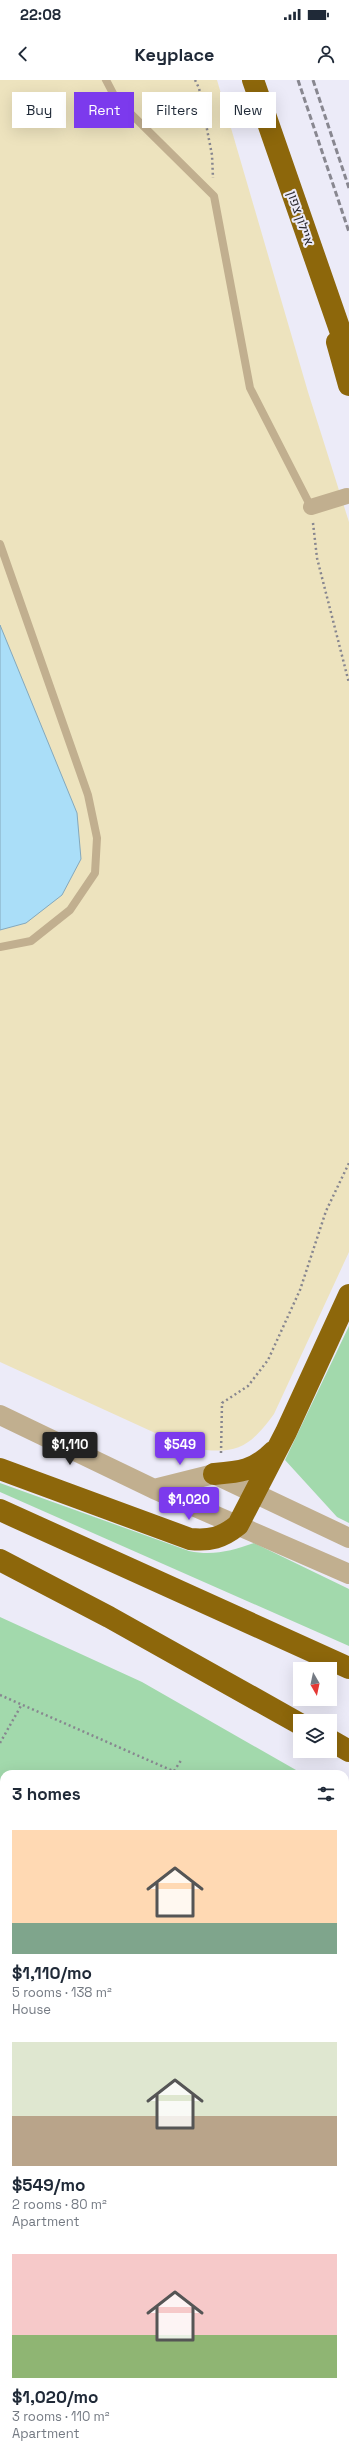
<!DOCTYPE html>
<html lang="en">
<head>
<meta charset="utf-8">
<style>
  body { margin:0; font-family:"Space Grotesk",Heebo,sans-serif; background:#f2f2f3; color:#1f2937; height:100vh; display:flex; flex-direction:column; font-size:15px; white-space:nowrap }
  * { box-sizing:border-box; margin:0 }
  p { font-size:13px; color:#747a83 }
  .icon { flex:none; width:22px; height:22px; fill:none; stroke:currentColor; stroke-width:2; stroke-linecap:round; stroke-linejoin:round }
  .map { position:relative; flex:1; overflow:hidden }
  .sheet { position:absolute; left:0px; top:1690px; width:349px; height:692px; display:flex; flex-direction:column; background:#fff; border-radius:12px 12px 0 0; box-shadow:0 4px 16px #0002 }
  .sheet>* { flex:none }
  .top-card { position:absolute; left:12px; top:12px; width:325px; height:36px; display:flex; gap:8px }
  .needle { width:26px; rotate:171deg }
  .tools { position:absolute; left:293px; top:1582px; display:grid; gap:8px }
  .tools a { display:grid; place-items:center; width:44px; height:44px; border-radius:0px; background:#fff; box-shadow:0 4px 16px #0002; font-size:20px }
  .price { position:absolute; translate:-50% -34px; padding:0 9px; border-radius:4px; background:#7c3aed; color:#fff; font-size:13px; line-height:26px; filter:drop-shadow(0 1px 2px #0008) }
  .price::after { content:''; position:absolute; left:50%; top:24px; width:12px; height:9px; margin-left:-6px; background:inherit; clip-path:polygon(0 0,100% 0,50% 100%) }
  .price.active { background:#222; color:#fff }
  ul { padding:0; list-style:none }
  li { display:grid; align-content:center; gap:8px; height:212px; padding:0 12px }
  li span { display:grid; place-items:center; height:124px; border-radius:0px; color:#555 }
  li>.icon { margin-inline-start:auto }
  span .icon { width:72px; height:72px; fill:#fffc; stroke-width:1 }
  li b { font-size:17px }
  h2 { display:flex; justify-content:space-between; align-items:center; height:48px; padding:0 12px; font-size:17px }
  .chip { padding:0 14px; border-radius:0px; background:#fff; box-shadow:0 4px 16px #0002; font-size:14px; line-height:36px }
  .chip.active { background:#7c3aed; color:#fff }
  .status { display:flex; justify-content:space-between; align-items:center; height:28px; padding:0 20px; background:#fff; direction:ltr }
  .status svg { height:11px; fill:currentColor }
  header { display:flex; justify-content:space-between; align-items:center; height:52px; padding:0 12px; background:#fff; font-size:18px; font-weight:700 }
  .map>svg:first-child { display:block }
  .green { fill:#a2d9ac }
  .sand { fill:#ede3be }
  .water { fill:#aadef8; stroke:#84a8bc }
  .building { fill:#fbc7b5 }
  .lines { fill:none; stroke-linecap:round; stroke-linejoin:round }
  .path { stroke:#87868f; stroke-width:2.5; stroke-dasharray:2 3; stroke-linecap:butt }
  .service { stroke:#c1af8f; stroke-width:8 }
  .minor { stroke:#c1af8f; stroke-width:16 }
  .tertiary { stroke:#c1af8f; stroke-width:20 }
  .motorway { stroke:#8d670b; stroke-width:22 }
  .rail { stroke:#888790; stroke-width:3; stroke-dasharray:6 3; stroke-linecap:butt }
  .labels { text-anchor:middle; stroke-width:4; stroke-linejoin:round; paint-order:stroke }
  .street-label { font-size:13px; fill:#2b2a2f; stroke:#ecebf8 }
</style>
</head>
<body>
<div class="status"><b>22:08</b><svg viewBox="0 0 49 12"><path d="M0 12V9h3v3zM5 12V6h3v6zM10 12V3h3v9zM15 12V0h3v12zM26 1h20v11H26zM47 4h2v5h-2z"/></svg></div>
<header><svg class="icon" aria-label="back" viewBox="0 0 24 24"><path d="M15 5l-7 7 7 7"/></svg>Keyplace<svg class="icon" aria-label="person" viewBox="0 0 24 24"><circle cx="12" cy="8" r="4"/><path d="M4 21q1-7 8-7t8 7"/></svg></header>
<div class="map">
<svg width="349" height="2382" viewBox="0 0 349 2382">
  <rect width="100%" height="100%" fill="#ecebf8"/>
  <path class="green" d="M349,1246V1443L337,1437L285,1380Z
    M0,1403L189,1471C213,1476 231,1471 254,1463L349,1509V1566L0,1412Z
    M0,1537L142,1602L303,1694H4V1836L0,1830Z
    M345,1724L349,1727V2162L345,2148Z
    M4,1929V1979L0,1981V1932Z"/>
  <path class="sand" d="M0,0H217L308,312L349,442V1172L274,1334C246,1372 234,1374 188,1368L0,1282Z"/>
  <path class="water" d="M0,545L77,733L81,779L62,815L26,843L0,850Z"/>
  <path class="building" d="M4,1990V2042L0,2033V1992Z
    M4,2145V2200L0,2201V2146Z
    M0,2218H4L3,2271L0,2253Z
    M345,2293H349V2331L345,2332Z
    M4,2339V2365L3,2366L1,2340Z"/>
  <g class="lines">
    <path class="path" d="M195,0L199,8L212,75L213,98
      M313,443L317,478L349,603
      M221,1373L222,1323L248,1306L268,1280L300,1210L326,1131L349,1083
      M0,1615L180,1694
      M0,1663L22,1624
      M174,1691L182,1679
      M0,1723L4,1725
      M345,1828L349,1835
      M345,1881L349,1897
      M0,1934L4,1932
      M345,1955L349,1969
      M0,1974L4,1972
      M345,2050L348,2057L345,2075
      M345,2113L349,2127"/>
    <path class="service" d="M106,0L116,19L214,116L250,308L311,427
      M0,464L88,715L97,758L95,793L70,830L31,861L0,867"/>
    <path class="minor" d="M311,427L347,416
      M0,1875L4,1882
      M345,2260H349
      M0,2301H4
      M163,2378V2382"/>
    <path class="tertiary" d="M0,1335L154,1409L349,1494
      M154,1409L214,1394L349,1458"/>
    <path class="motorway" d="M253,0L349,276
      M337,262L349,305
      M0,1389L190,1459C210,1461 222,1458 238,1445L286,1352L349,1215
      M214,1394C240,1392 254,1391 273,1372
      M0,1430L349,1588
      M0,1480L109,1537L300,1644
      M330,1660L349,1671"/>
    <path class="rail" d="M298,0L349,152
      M313,0L349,108"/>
  </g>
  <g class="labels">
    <g class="street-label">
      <text transform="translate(301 138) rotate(71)" y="5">איילון צפון</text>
    </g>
  </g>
</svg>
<div class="tools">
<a><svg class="needle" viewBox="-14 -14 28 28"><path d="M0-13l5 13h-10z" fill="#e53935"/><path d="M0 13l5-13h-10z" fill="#747a83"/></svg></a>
<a><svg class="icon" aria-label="layers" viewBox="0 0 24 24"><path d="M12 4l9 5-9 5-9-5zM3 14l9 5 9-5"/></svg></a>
</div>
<b class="price active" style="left:70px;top:1386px">$1,110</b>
<b class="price" style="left:180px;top:1386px">$549</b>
<b class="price" style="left:189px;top:1441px">$1,020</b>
<div class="top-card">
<a class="chip">Buy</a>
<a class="chip active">Rent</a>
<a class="chip">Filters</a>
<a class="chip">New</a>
</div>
<section class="sheet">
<h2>3 homes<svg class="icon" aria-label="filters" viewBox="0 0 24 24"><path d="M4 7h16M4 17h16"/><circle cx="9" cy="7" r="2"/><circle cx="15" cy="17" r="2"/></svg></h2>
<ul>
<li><span style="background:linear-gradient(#ffd9b3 75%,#7fa58c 0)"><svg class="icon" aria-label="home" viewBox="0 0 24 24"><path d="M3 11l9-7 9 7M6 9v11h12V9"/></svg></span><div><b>$1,110/mo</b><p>5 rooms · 138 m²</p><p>House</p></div></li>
<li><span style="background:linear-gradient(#dfe7d0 60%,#b9a48a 0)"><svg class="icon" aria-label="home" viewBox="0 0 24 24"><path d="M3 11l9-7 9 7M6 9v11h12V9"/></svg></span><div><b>$549/mo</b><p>2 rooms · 80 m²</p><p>Apartment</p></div></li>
<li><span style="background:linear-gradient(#f6c9c9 65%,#8fb573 0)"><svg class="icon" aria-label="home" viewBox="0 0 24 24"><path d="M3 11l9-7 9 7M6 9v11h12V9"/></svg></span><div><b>$1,020/mo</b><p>3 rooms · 110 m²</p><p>Apartment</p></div></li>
</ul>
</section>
</div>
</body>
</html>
